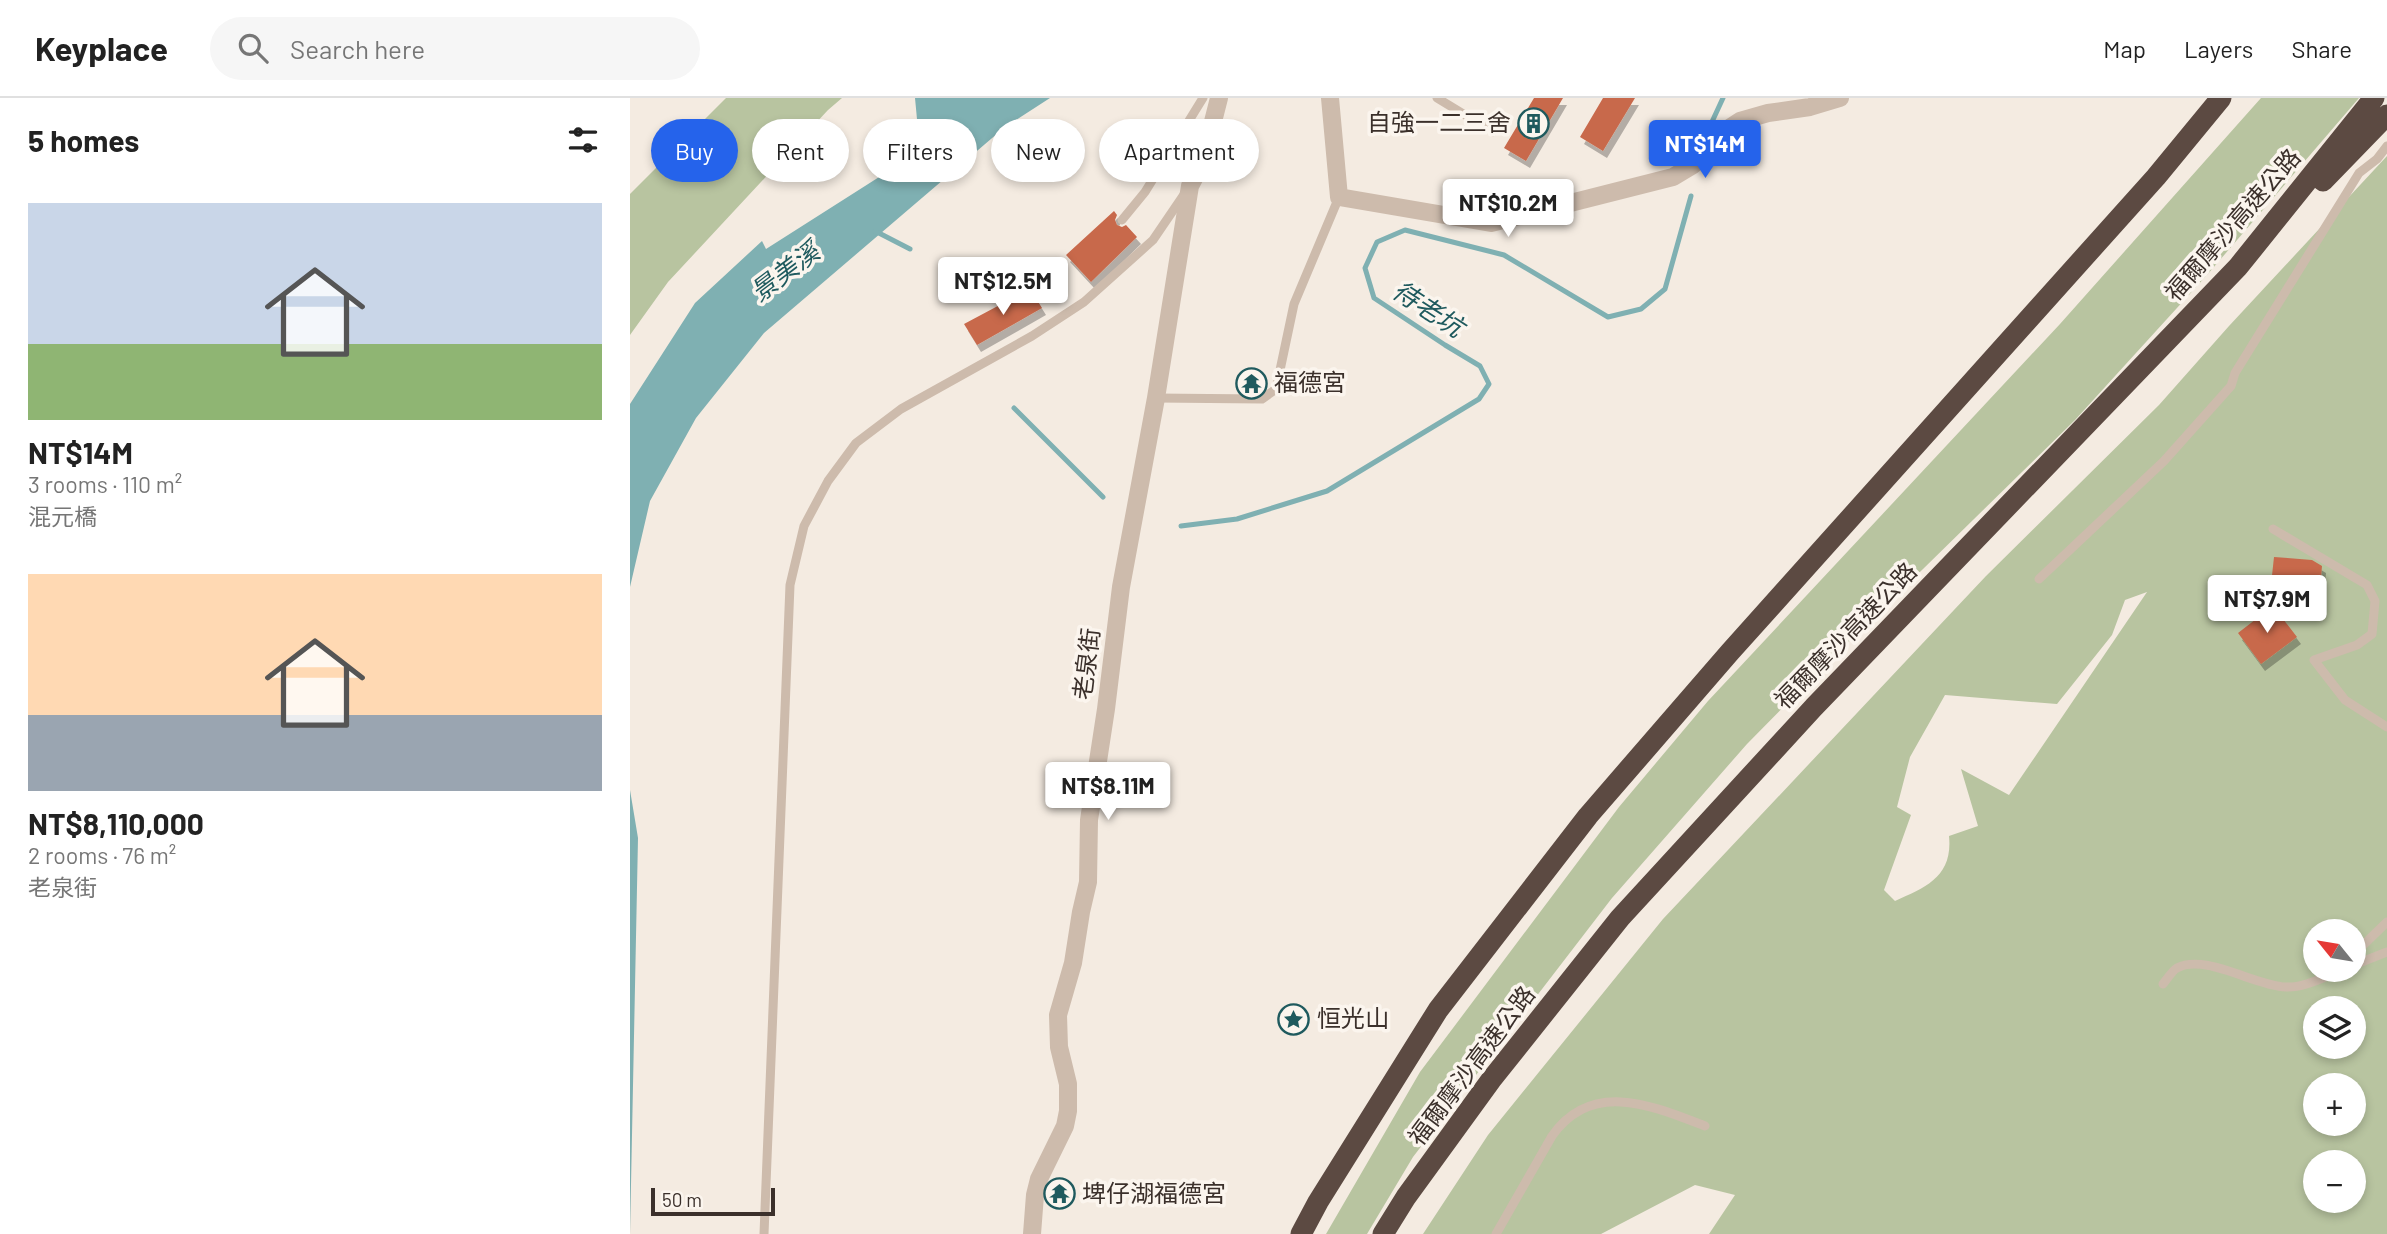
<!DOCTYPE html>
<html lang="en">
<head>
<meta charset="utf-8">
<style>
  body { margin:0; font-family:Barlow,"Noto Sans TC",sans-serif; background:#f6f6f6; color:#222; height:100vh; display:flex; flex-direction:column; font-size:26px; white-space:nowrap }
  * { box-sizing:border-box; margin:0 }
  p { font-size:23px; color:#767676 }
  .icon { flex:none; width:38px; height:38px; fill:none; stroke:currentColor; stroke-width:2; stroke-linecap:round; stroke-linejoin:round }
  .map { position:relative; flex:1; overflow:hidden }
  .details { display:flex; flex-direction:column; background:#fff; width:630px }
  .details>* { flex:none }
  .banner { position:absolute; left:21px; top:21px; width:665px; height:63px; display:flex; gap:14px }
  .needle { width:46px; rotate:300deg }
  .controls { position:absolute; left:1673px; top:821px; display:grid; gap:14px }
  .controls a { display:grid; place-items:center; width:63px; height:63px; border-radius:50%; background:#fff; box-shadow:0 4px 10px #0003; font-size:35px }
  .scale { position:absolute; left:21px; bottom:18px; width:124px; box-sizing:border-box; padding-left:7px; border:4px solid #3b302b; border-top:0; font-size:19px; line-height:24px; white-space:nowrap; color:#3b302b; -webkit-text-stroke:5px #fbf5ee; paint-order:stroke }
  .price { position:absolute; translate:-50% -60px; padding:0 16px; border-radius:7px; background:#fff; color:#222; font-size:23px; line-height:46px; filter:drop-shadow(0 2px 4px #0008) }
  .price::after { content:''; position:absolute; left:50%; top:42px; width:21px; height:16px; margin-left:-10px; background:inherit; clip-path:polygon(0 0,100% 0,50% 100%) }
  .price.selected { background:#2563eb; color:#fff }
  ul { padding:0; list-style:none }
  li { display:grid; align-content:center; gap:14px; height:371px; padding:0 28px }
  li span { display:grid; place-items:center; height:217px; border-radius:0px; color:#555 }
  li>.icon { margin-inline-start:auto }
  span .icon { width:126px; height:126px; fill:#fffc; stroke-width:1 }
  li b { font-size:30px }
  h2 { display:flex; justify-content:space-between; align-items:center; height:84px; padding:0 28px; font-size:30px }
  .tag { padding:0 24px; border-radius:32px; background:#fff; box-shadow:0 4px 10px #0003; font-size:24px; line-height:63px }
  .tag.selected { background:#2563eb; color:#fff }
  header { display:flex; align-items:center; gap:42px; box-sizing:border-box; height:98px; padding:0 35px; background:#fff; border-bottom:2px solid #e0e0e0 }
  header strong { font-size:33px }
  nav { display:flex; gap:38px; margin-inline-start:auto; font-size:24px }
  .search { width:490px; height:63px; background:#f6f6f6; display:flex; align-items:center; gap:18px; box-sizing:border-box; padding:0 24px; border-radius:38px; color:#767676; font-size:26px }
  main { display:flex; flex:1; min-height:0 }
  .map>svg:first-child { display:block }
  .green { fill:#b8c4a0; fill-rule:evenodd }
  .water { fill:#7fb0b2 }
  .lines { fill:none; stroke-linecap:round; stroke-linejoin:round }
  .stream { stroke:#7fb0b2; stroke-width:5 }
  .building { fill:#c8694b; filter:url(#shadow) }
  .service { stroke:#cdbbac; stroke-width:9 }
  .minor { stroke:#cdbbac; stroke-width:18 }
  .motorway { stroke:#5c4a42; stroke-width:21 }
  .labels { text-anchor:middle; stroke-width:7; stroke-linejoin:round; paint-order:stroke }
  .poi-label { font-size:24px; fill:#3b302b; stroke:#fbf5ee; text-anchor:start }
  .street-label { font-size:24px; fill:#3b302b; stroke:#fbf5ee }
  .water-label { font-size:26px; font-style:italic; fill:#1f5a5e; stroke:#fbf5ee }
</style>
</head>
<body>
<header>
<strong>Keyplace</strong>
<div class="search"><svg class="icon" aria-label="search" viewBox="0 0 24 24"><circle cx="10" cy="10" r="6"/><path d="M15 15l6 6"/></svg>Search here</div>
<nav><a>Map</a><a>Layers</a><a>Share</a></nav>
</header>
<main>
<section class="details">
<h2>5 homes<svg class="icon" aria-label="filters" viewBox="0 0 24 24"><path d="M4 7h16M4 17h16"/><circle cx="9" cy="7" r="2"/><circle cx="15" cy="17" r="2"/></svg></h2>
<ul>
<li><span style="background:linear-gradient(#c9d6e8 65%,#8fb573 0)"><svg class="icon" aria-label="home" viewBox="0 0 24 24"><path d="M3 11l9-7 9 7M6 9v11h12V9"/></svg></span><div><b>NT$14M</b><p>3 rooms · 110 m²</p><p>混元橋</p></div></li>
<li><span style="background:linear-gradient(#ffd9b3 65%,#9aa5b1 0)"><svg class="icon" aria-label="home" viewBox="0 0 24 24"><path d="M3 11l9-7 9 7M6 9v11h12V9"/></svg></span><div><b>NT$8,110,000</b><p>2 rooms · 76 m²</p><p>老泉街</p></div></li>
</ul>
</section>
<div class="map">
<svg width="1757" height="1136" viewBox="0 0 1757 1136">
  <defs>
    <filter id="shadow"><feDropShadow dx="4" dy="7" stdDeviation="0" flood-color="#0004"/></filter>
  </defs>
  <rect width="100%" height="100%" fill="#f4ebe1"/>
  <path class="green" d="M96,0H212L198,12L38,184L0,237V96Z
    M1631,0H1729L1577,177L1445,322L1191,571L1117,646L982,800L783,1059L737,1136H696L790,974L989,709L1078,603L1430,226Z
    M1757,58V1136H1079L1105,1097L1065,1087L971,1136H793L858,1037L1033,821L1356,478L1529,307L1599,228ZM1517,494L1379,697L1331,671L1348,728L1319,738C1323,778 1297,789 1265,803L1254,792L1281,717L1267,709L1280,659L1315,597L1427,606L1482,537L1495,502ZM1685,833H1724V872H1685ZM1685,910H1724V948H1685ZM1685,987H1724V1026H1685ZM1685,1064H1724V1102H1685Z"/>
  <path class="water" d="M285,0H420L375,29L134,235L66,320L20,403L0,489V306L65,205L132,143L136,151L290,53Z
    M0,692L8,740L0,1136Z"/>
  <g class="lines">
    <path class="stream" d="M1075,39L1093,0
      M245,133L280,151
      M348,194L352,200L384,197
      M384,310L473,399
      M551,428L607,421L697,393L849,301L859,286L850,268L815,247L744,200L735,170L747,144L775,132L874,157L978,219L1011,211L1035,191L1061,98"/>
  </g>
  <path class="building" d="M904,0H933L896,63L874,50Z
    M973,0H1005L973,53L950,39Z
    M484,113L487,117L485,122L487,127L492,129L496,127L507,139L461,184L436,157Z
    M400,191L412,210L347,247L334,226Z
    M1644,459L1682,462L1692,468L1689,500L1640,496Z
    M1643,508L1667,539L1631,566L1608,535Z"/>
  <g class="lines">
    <path class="service" d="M807,0L863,34
      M492,122L515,94L573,0
      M526,300L632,301L646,291L664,206L709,99
      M1643,431L1737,487L1745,503L1742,536L1727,547L1684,562L1715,602L1757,629
      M1409,481L1534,363L1601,288L1605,275L1729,75L1747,61L1757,48
      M1724,856L1757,824
      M1724,867L1757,854
      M1533,886C1537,881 1542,873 1547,870C1575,855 1625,888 1656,889C1675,890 1695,878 1713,872
      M134,1136L160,487L174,428L198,383L226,345L271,311L402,238L454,204L523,142L555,95
      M866,1136L922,1038C962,981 1023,1008 1075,1028"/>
    <path class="minor" d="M700,0L709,99L861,125L1043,79L1063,67L1087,38L1110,23L1138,15L1180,9L1210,0
      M402,1136L405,1097L409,1081L435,1028L438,1013V986L429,949L428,917L443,865L451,814L458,784L459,722L476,611L491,489L526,300L560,88L573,63L589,0"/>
    <path class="motorway" d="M1693,83L1757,17
      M671,1136L688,1104L808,912L958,718L1100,554L1526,79L1591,0
      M753,1136L776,1099L861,982L990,820L1184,609L1608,169L1744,0"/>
  </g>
  <defs>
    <symbol id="building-ring" viewBox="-11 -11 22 22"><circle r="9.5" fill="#fbf5ee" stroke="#1f5a5e" stroke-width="1.5"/><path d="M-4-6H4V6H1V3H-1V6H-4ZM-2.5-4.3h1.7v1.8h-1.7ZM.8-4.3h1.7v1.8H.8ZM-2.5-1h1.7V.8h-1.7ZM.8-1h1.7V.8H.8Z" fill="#1f5a5e"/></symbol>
    <symbol id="temple-ring" viewBox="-11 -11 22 22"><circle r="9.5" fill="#fbf5ee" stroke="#1f5a5e" stroke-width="1.5"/><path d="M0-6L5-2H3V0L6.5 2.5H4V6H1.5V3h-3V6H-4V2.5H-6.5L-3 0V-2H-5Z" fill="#1f5a5e"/></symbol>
    <symbol id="sight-ring" viewBox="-11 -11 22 22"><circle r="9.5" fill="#fbf5ee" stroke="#1f5a5e" stroke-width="1.5"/><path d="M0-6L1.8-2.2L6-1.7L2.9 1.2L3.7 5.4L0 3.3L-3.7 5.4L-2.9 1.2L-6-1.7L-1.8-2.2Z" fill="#1f5a5e"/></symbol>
  </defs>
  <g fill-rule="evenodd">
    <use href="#building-ring" x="886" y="8" width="35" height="35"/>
    <use href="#temple-ring" x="604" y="268" width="35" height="35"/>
    <use href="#sight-ring" x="646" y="904" width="35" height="35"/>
    <use href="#temple-ring" x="412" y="1078" width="35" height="35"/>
  </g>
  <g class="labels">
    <g class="poi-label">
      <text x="881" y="33" text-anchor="end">自強一二三舍</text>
      <text x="644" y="293">福德宮</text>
      <text x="687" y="929">恒光山</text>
      <text x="452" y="1104">埤仔湖福德宮</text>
    </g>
    <g class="street-label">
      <text transform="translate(1603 127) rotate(-49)" y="8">福爾摩沙高速公路</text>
      <text transform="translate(1216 538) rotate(-46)" y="8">福爾摩沙高速公路</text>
      <text transform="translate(457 566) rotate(-83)" y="8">老泉街</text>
      <text transform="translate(842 968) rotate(-53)" y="8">福爾摩沙高速公路</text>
    </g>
    <g class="water-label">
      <text transform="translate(155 174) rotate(-37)" y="9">景美溪</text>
      <text transform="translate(798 211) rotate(33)" y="9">待老坑</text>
    </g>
  </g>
</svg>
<div class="controls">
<a><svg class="needle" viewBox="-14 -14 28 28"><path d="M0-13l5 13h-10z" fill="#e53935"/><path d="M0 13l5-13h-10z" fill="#767676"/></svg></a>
<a><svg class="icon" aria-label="layers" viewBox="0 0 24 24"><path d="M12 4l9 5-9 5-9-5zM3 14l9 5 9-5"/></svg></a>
<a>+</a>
<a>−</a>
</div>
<div class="scale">50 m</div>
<b class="price selected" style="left:1075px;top:82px">NT$14M</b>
<b class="price" style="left:878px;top:141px">NT$10.2M</b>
<b class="price" style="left:373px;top:219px">NT$12.5M</b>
<b class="price" style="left:1637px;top:537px">NT$7.9M</b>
<b class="price" style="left:478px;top:724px">NT$8.11M</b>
<div class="banner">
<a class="tag selected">Buy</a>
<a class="tag">Rent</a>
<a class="tag">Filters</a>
<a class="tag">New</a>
<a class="tag">Apartment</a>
</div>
</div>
</main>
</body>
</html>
